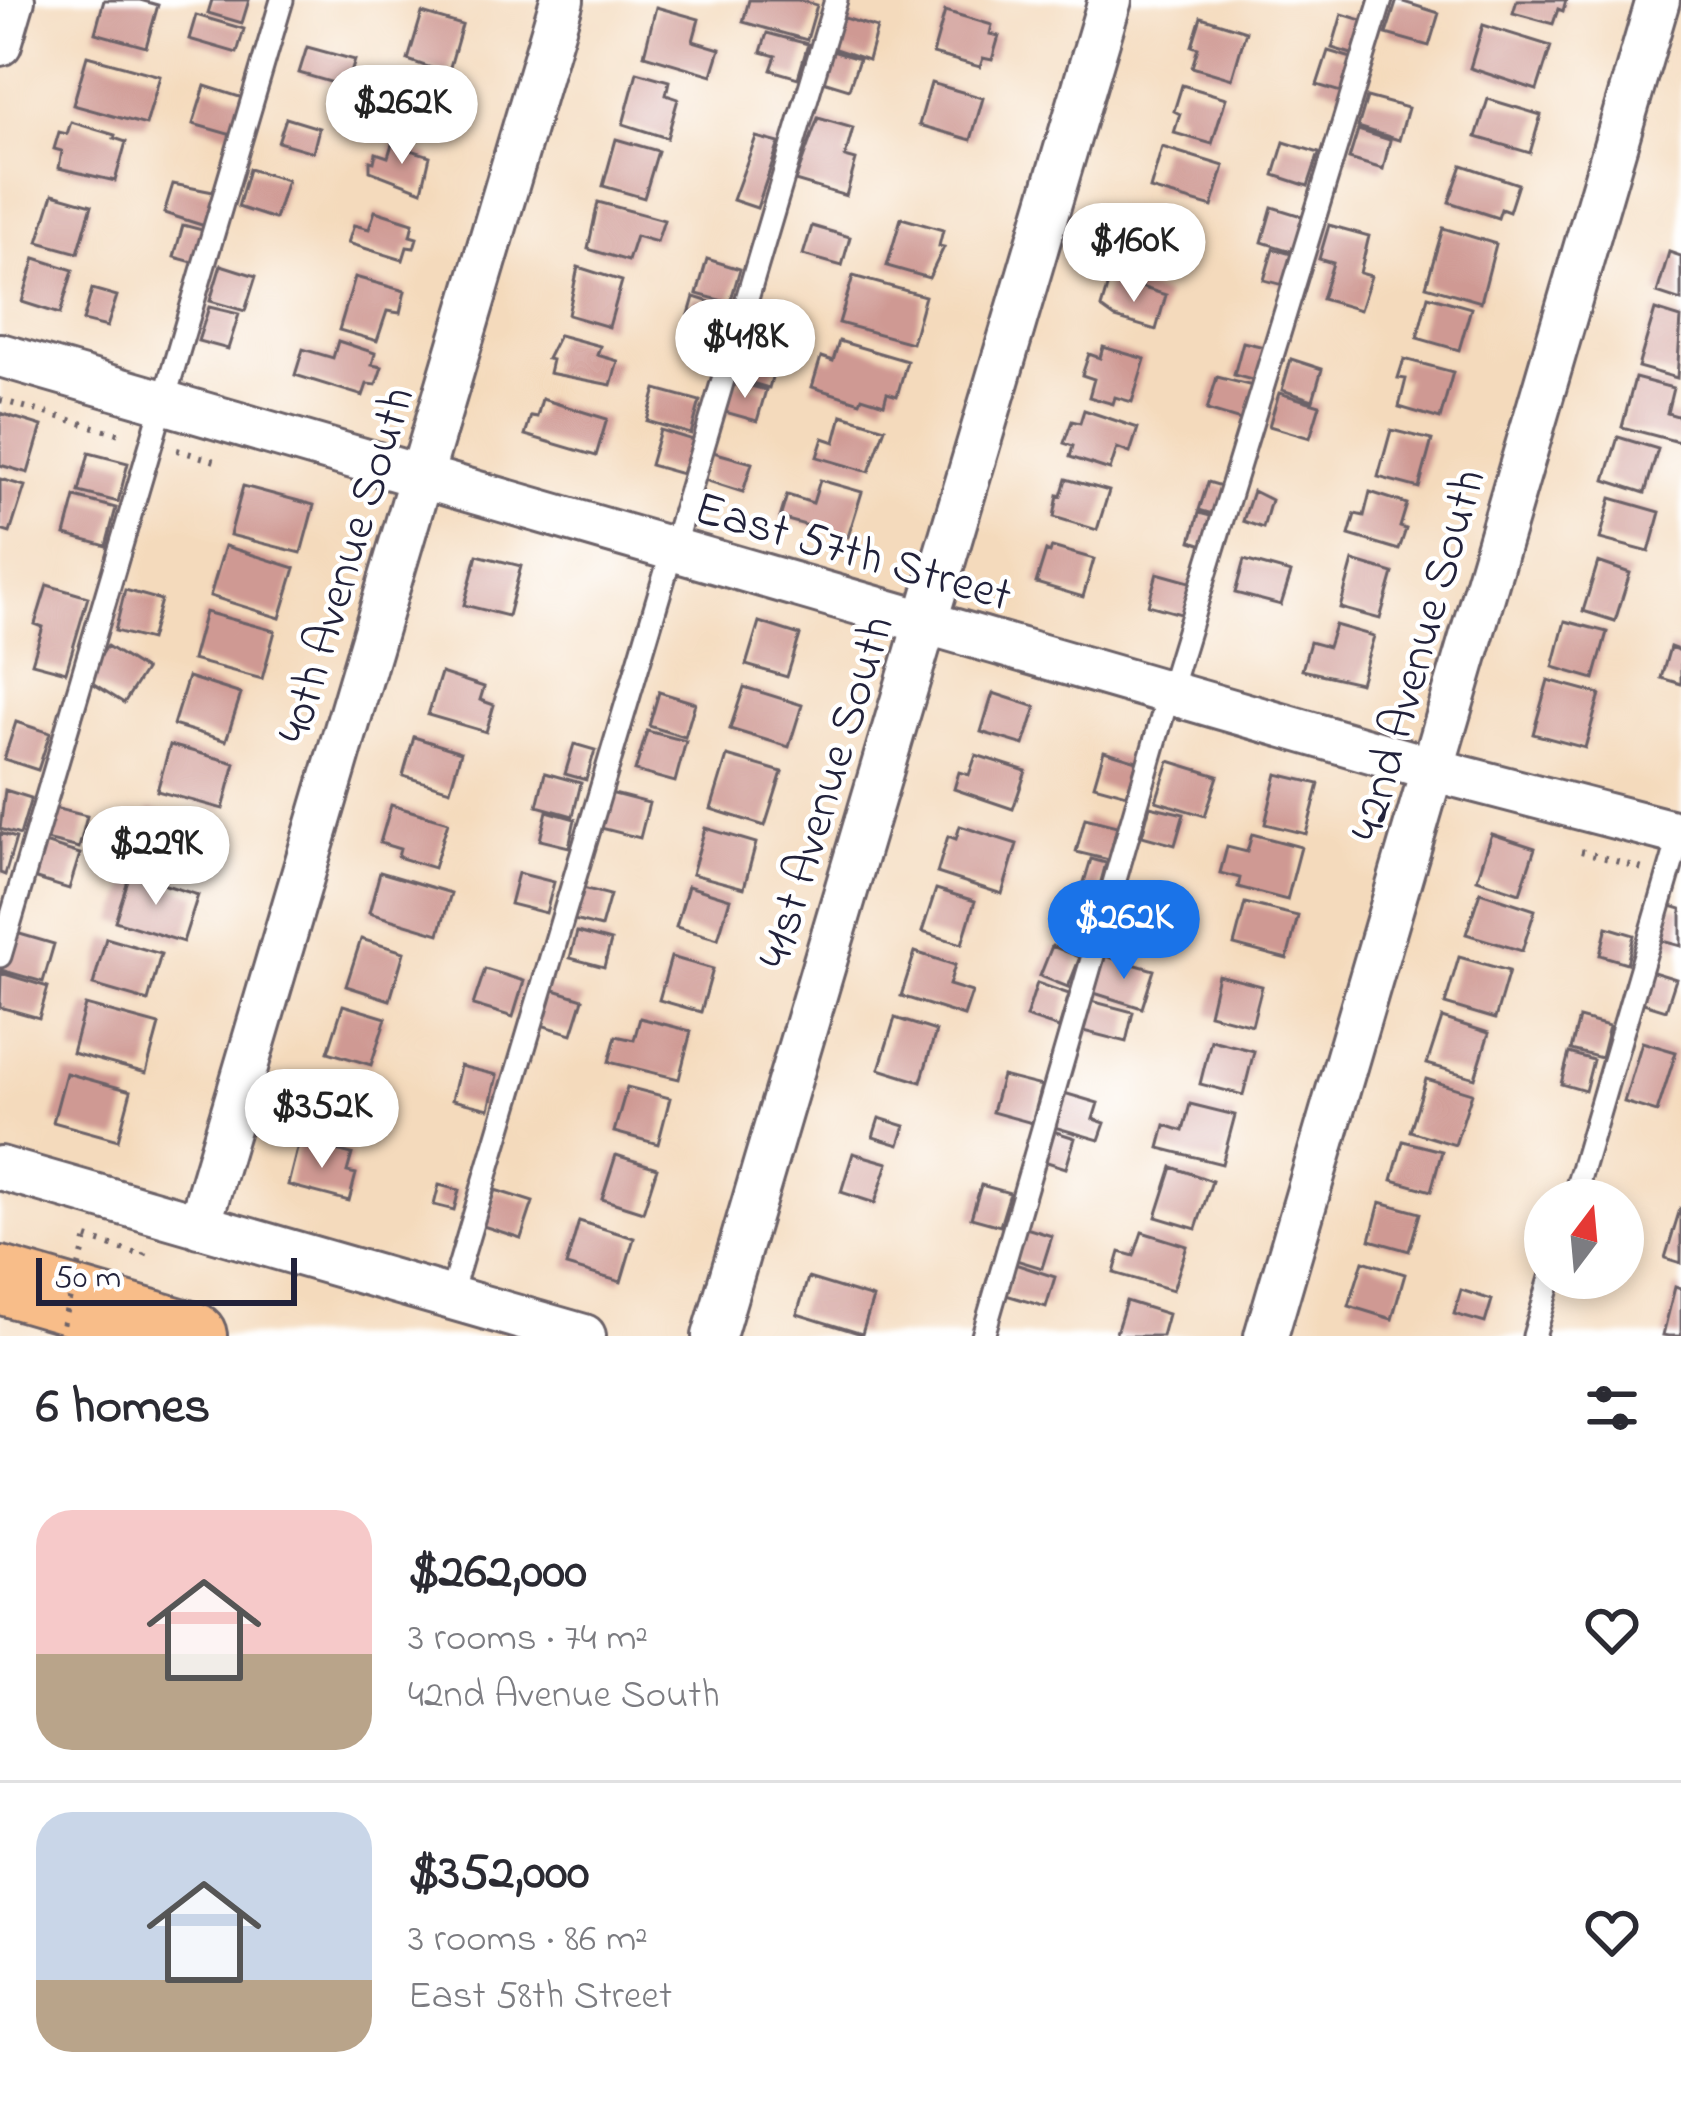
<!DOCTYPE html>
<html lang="en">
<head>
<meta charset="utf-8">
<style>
  body { margin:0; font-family:"Indie Flower",sans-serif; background:#f2f2f3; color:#2b2b33; height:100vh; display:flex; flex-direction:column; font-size:45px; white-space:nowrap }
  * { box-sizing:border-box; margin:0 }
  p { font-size:39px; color:#7c7c81 }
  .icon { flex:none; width:66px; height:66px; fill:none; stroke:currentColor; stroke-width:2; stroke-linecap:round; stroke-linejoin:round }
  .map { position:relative; height:1336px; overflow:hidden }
  .drawer { display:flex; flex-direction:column; background:#fff; flex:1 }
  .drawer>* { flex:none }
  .needle { width:78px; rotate:16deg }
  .fabs { position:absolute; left:1524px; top:1179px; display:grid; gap:24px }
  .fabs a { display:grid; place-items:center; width:120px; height:120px; border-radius:50%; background:#fff; box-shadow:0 6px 18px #0003; font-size:60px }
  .scale { position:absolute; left:36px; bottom:30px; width:261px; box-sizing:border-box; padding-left:12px; border:6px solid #22223b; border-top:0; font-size:33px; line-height:42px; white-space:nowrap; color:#22223b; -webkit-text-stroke:9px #fff; paint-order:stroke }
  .price { position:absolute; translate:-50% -102px; padding:0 27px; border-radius:42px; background:#fff; color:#222; font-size:39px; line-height:78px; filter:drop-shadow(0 3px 6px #0008) }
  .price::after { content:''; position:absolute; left:50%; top:72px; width:36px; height:27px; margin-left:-18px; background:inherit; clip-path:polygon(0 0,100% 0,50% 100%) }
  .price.active { background:#1a73e8; color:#fff }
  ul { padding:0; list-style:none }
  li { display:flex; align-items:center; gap:36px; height:300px; padding:0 36px }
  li+li { border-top:3px solid #e1e1e2 }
  li span { display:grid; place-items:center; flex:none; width:336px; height:240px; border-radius:36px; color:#555 }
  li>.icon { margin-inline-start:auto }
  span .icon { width:144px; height:144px; fill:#fffc; stroke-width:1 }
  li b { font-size:51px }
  h2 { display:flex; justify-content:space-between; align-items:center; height:144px; padding:0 36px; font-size:51px }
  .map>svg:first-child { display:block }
  .building { fill:#cf9993 }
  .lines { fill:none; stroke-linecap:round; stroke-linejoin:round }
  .lane-casing { stroke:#6c6268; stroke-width:27 }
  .street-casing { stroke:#6c6268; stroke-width:48 }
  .highway-casing { stroke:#6c6268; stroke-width:72 }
  .path { stroke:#6c6268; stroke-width:6; stroke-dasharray:3 9; stroke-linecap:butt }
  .lane { stroke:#fff; stroke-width:21 }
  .street { stroke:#fff; stroke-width:42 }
  .highway { stroke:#f8bd89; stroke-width:66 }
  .path-bridge { stroke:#6c6268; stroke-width:6; stroke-dasharray:3 9; stroke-linecap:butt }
  .labels { text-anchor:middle; stroke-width:9; stroke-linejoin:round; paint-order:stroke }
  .street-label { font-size:48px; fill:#22223b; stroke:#fff }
</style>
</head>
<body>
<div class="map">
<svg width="1681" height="1336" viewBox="0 0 1681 1336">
  <rect width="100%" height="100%" fill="#fff"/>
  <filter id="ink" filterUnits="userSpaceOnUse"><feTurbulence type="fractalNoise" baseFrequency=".00833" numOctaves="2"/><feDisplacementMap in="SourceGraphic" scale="24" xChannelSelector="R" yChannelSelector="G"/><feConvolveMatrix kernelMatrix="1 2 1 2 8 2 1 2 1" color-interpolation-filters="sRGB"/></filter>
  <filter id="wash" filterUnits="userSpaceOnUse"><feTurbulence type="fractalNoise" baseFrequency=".004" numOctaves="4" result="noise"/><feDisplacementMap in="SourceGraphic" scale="48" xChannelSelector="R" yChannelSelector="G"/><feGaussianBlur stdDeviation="2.7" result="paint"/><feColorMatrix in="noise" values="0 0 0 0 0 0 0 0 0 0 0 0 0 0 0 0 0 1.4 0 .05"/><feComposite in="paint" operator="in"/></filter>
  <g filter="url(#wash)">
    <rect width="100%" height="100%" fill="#f4dabc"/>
    <g id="blocks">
      <path class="building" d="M104,0H140L158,5L146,47L95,33Z
        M212,0H249L242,23L208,13Z
        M749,0H798L817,5L807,40L743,22Z
        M1397,0L1439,13L1429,46L1386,34Z
        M1517,0H1566L1563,11L1558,9L1553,24L1513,13Z
        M656,7L699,19L693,41L720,49L712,75L644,55Z
        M945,11L992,25L990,34L999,36L992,60L983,58L980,67L933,54Z
        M422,13L462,25L448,74L408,60Z
        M1342,14L1365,21L1355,55L1332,48Z
        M196,15L244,29L237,53L189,39Z
        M841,17L877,28L868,60L832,48Z
        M1201,17L1246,31L1232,79L1192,67L1198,48L1192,46Z
        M1483,25L1551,46L1537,90L1470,68Z
        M767,33L808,44L798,78L771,70L776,56L761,52Z
        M307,47L355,60L347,87L299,73Z
        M832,51L859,59L849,89L823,81Z
        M1328,51L1355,59L1344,93L1317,85Z
        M87,56L160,76L146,125L73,105Z
        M637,72L669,81L666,95L678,99L667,138L623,124Z
        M398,79L462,101L454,132L399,120L401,115L390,107Z
        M931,83L983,98L971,140L919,125Z
        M1182,85L1226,98L1212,144L1174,133L1180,114L1174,111Z
        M205,86L246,99L235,136L193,124Z
        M1367,97L1408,108L1399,140L1358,127Z
        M1488,99L1541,115L1530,153L1476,137Z
        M286,118L319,128L313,152L278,142Z
        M818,118L853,128L845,157L856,160L846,196L795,181Z
        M71,122L115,135L114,138L126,142L115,181L59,168L62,151L54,149L59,132L67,134Z
        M1358,130L1390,140L1383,169L1349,159Z
        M756,137L779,143L757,208L733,200Z
        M616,139L658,151L644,198L603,186Z
        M1284,142L1319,153L1308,186L1274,175Z
        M392,144L430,156L422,191L370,171V161L374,162L376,153L388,157Z
        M1162,147L1224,166L1212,207L1150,189Z
        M1462,165L1518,184L1509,212L1501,209L1498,218L1449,202Z
        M249,169L287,180L275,219L238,207Z
        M173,184L218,193L208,227L164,213Z
        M53,194L92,205L78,253L38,242Z
        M598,202L664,220L657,242L636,236L628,261L588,249Z
        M1272,207L1308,218L1297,253L1262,242Z
        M375,211L413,223L410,236L417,238L414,248L407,247L403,260L348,243L354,225L369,229Z
        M1143,215L1184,227L1173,263L1128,249Z
        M901,218L943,230L939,246L944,247L929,278L887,266Z
        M183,225L206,231L196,263L174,257Z
        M1329,225L1369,236L1360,273L1371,276L1360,310L1322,299L1333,263L1319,259Z
        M812,226L850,237L842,266L803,255Z
        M1443,228L1496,244L1481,302L1426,286Z
        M1273,249L1295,255L1287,286L1264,280Z
        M1669,252L1681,256V301L1657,293Z
        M35,258L73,270L60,314L22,302Z
        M707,259L740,269L730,303L697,294Z
        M221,265L256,276L245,311L210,301Z
        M578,267L622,281L609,327L568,315Z
        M853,276L925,296L912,343L839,323Z
        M355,277L405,291L400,313L387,311L377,341L339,330Z
        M1125,282L1166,295L1156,330L1115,318L1101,308L1108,284L1123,285Z
        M92,289L117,296L107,327L83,321Z
        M1428,296L1471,308L1459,350L1417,338Z
        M694,297L729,308L719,340L695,332L699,321L688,318Z
        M209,307L239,314L228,349L198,341Z
        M1655,310L1681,318L1677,378L1638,367Z
        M559,335L600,346L597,355L618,361L611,385L549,373L552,360L547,359Z
        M746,339L780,349L769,388L734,378Z
        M338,341L375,353L372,365L382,367L376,385L367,384L363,396L295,375L303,349L333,358Z
        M839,341L907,361L897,396L887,393L884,404L862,397L860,402L812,387L821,357L833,361Z
        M1243,342L1269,348L1259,382L1234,375Z
        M1103,347L1145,359L1132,402L1115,397L1113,404L1089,397L1094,379L1082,375L1089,354L1100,358Z
        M1291,359L1322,369L1313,400L1282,390Z
        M1404,359L1453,372L1440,419L1399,407L1406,379L1398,378Z
        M1217,377L1257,387L1247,422L1207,410Z
        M1635,378L1673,388L1667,413L1681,417L1679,442L1622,427Z
        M733,381L766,390L757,421L725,412Z
        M656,389L700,401L691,434L647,421Z
        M1279,393L1320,405L1310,438L1269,426Z
        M542,399L607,419L596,456L525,435L531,416L537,417Z
        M1084,410L1138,428L1130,453L1117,448L1110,470L1070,457L1073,446L1064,443L1072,421L1080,423Z
        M0,413L42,426L28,473L0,465Z
        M842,415L885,428L869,472L817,457L823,438L835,442Z
        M660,430L693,440L682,474L650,465Z
        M1391,430L1432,440L1419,488L1378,477Z
        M1618,437L1658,449L1645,493L1605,480Z
        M713,452L752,463L743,492L705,480Z
        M89,453L128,463L118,502L79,492Z
        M0,479L25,486L10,533L0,530Z
        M1066,479L1109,491L1097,530L1054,517L1058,495L1061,496Z
        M820,480L862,492L848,537L780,518L787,495L813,503Z
        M1208,482L1228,488L1219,516L1199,510Z
        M243,486L314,505L301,553L230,535Z
        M1253,491L1271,500L1263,528L1243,521Z
        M1370,492L1407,504L1400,527L1406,529L1399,550L1349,535L1355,514L1364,516Z
        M75,497L116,508L106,546L65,535Z
        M1611,498L1660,512L1649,552L1600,539Z
        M1199,513L1218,518L1210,547L1191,541Z
        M225,546L295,568L280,618L210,596Z
        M1052,547L1094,559L1083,597L1036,583L1046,551L1050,553Z
        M477,555L521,566L508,616L464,605Z
        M1244,560L1291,573L1281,605L1235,593Z
        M1353,561L1393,573L1380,619L1340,608Z
        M1598,562L1630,573L1615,621L1583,611Z
        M1157,573L1197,584L1188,616L1148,605Z
        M47,585L88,597L66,672L32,663L43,627L35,624Z
        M125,590L161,600L150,640L115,631Z
        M205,612L275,631L262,679L192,660Z
        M1565,621L1607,632L1594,679L1553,667Z
        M759,622L800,635L787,677L746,665Z
        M1335,625L1374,636L1360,683L1302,670L1310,642L1328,647Z
        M107,646L145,670L124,703L86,679Z
        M1670,647L1681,651V684L1661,678Z
        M441,673L484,687L480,700L494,705L486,732L428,715Z
        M188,677L241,694L226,741L173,725Z
        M1548,680L1600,694L1585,748L1533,734Z
        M744,687L802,705L789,747L730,729Z
        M659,692L695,703L685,737L649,726Z
        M993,693L1036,707L1024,745L981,732Z
        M16,722L50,733L38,770L4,759Z
        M647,731L686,741L675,782L635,771Z
        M414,737L461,752L450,790L403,776Z
        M574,744L595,750L586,780L565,774Z
        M170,745L235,763L223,809L157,791Z
        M1104,751L1137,761L1127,794L1094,785Z
        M976,755L1026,771L1013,809L954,789L959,772L969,775Z
        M727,756L782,772L765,826L711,809Z
        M1169,761L1218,776L1205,816L1156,801Z
        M545,773L581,783L573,816L537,806Z
        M1277,774L1319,784L1306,834L1265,824Z
        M5,790L31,798L20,835L0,829Z
        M606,792L649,803L640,838L597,827Z
        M391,805L448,822L434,868L398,857L400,849L380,843Z
        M1150,806L1184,814L1175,845L1142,836Z
        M50,807L87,816L79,848L42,839Z
        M150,809L218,830L204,876L136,856Z
        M547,811L575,819L569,847L540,840Z
        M1085,818L1117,826L1109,860L1076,852Z
        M960,826L1017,844L1002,894L937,873L948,836L956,839Z
        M705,828L756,843L744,888L692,874Z
        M0,833L16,838L5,875L0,873Z
        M1252,834L1301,847L1287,900L1238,887L1240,878L1220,873L1227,847L1247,852Z
        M1492,834L1535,848L1520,893L1477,879Z
        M41,842L80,854L69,889L30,877Z
        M1091,859L1106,863L1098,893L1082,889Z
        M380,872L451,893L439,934L369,913Z
        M518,873L554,882L546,913L510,904Z
        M130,874L198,895L183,942L115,921Z
        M688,886L730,899L718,939L676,927Z
        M579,887L610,895L601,927L570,919Z
        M936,889L975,901L962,944L922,932Z
        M1480,892L1535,910L1522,951L1466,934Z
        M1138,893L1178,903L1166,945L1127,934Z
        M1245,903L1298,916L1287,959L1234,945Z
        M1671,906L1681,909V946L1662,941Z
        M1607,927L1634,935L1627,963L1600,955Z
        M13,932L54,944L43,982L1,970Z
        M577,932L611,941L604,967L570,958Z
        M106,938L161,954L148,1001L93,985Z
        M361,939L404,952L390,1000L346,986Z
        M1052,946L1080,957L1068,987L1040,976Z
        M915,952L955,965L949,985L972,992L964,1016L901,996Z
        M1105,956L1154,970L1142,1008L1094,993Z
        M671,957L713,969L701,1012L659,1000Z
        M1459,957L1509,971L1495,1019L1445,1004Z
        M485,969L524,981L513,1017L473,1005Z
        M1650,971L1676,979L1666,1010L1640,1002Z
        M1,973L48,987L39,1018L0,1007Z
        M1218,975L1262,986L1252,1025L1209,1014Z
        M1037,983L1069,994L1059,1028L1026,1017Z
        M545,987L583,999L572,1034L534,1023Z
        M1091,1001L1133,1012L1126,1042L1083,1031Z
        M85,1005L159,1025L146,1073L72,1053Z
        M343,1005L386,1018L371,1065L328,1052Z
        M640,1018L691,1031L679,1079L609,1062L616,1036L634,1040Z
        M895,1018L936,1031L921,1082L879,1069Z
        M1442,1018L1489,1033L1475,1078L1427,1064Z
        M1579,1018L1609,1026L1601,1058L1571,1050Z
        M1211,1040L1254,1051L1243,1095L1200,1084Z
        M1642,1042L1676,1052L1657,1112L1624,1102Z
        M1569,1053L1593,1060L1585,1091L1561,1084Z
        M460,1066L497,1075L489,1109L452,1100Z
        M321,1072L365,1085L352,1128L308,1114Z
        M66,1073L131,1091L118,1140L53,1122Z
        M1002,1076L1042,1086L1032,1123L992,1112Z
        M1426,1079L1472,1093L1455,1145L1410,1131Z
        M627,1087L670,1098L658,1144L614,1132Z
        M1064,1093L1098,1103L1093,1119L1105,1123L1099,1140L1054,1127Z
        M1190,1104L1235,1115L1222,1164L1159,1148L1165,1125L1183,1131Z
        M879,1118L905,1126L899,1145L873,1137Z
        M1053,1131L1075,1138L1066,1168L1044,1161Z
        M299,1141L352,1154L347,1172L356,1174L349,1201L288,1185Z
        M1403,1141L1442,1151L1431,1191L1392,1180Z
        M853,1153L888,1163L875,1203L841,1192Z
        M616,1155L657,1168L643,1212L602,1199Z
        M1172,1167L1212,1181L1196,1229L1156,1217Z
        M439,1185L459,1190L454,1210L434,1205Z
        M981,1185L1010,1193L1000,1226L971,1218Z
        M495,1190L533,1202L521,1238L483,1226Z
        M1380,1202L1420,1213L1409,1251L1370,1240Z
        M1680,1209L1681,1210V1263L1665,1258Z
        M579,1221L634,1238L621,1282L566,1266Z
        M1026,1228L1052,1236L1042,1268L1016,1260Z
        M1142,1232L1187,1246L1173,1290L1114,1273L1120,1252L1134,1256Z
        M1363,1261L1405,1274L1392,1319L1349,1306Z
        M1015,1264L1055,1277L1046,1307L1006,1295Z
        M808,1278L873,1298L862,1334L797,1314Z
        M1565,1278H1600L1595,1296L1562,1288Z
        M1675,1287L1681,1289V1336H1668L1663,1335Z
        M1461,1290L1492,1300L1485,1323L1454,1314Z
        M1126,1301L1168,1314L1162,1336H1115Z"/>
    </g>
  </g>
  <g filter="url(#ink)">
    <use href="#blocks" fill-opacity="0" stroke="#6c6268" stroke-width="3"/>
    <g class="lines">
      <defs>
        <path id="lane" d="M0,956L282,0
          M1573,1200L1681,832
          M450,1297L836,0
          M983,1336L1169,693L1381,0
          M1534,1336L1551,1278"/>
        <path id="street" d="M0,44L13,0
          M0,355L1461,777L1681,834
          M0,1168L584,1336
          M199,1226L562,0
          M714,1336L1110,0
          M1266,1336L1658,0"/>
        <path id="highway" d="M0,1280L193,1336"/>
      </defs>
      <use href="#lane" class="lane-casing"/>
      <use href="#street" class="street-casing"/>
      <use href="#highway" class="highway-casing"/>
      <path class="path" d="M0,400L123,435
        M177,450L222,463
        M1581,851L1643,869
        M87,1238L144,1256L147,1249"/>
      <use href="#lane" class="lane"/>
      <use href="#street" class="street"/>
      <use href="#highway" class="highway"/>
      <path class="path-bridge" d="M59,1336L87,1238"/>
    </g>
  </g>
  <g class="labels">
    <g class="street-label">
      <text transform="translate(854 549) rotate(16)" y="17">East 57th Street</text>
      <text transform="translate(343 564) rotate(-73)" y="17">40th Avenue South</text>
      <text transform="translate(1415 654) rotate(-74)" y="17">42nd Avenue South</text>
      <text transform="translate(823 791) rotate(-73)" y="17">41st Avenue South</text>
    </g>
  </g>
</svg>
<div class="fabs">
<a><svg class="needle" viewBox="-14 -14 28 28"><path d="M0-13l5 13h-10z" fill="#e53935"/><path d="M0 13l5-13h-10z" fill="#7c7c81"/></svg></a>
</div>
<div class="scale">50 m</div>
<b class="price" style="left:402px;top:167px">$262K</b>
<b class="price" style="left:1134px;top:305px">$160K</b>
<b class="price" style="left:745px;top:401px">$418K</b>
<b class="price" style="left:156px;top:908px">$229K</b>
<b class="price active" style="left:1124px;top:982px">$262K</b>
<b class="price" style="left:322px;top:1171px">$352K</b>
</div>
<section class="drawer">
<h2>6 homes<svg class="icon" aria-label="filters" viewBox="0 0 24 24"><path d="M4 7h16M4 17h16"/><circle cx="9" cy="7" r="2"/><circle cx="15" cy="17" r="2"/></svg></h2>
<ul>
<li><span style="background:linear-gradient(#f6c9c9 60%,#b9a48a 0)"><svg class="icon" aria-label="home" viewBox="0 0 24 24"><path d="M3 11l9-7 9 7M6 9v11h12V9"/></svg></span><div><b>$262,000</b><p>3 rooms · 74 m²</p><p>42nd Avenue South</p></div><svg class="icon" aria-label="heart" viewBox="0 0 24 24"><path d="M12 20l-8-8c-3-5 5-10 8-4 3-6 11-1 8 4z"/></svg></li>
<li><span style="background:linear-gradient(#c9d6e8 70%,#b9a48a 0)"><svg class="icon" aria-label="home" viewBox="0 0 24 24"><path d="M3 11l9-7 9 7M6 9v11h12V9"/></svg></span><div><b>$352,000</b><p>3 rooms · 86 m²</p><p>East 58th Street</p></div><svg class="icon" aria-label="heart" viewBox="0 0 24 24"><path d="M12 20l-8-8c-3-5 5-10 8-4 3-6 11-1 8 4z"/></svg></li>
</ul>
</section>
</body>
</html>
